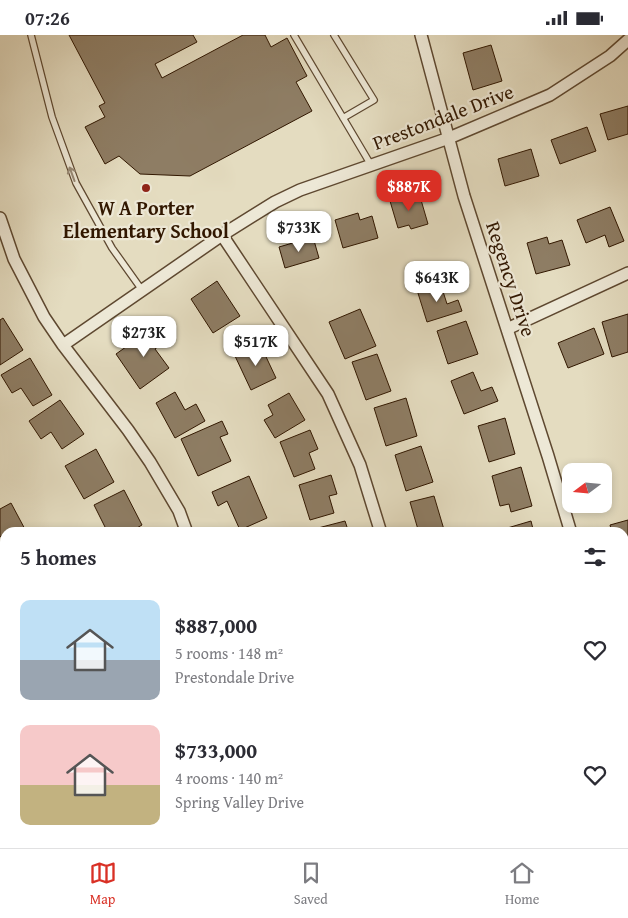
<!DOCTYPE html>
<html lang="en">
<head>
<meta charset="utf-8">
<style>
  body { margin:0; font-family:"Gentium Book Plus",serif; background:#f2f2f3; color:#2b2b33; height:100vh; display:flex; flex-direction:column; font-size:19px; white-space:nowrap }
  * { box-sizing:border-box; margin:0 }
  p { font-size:16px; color:#7c7c81 }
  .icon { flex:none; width:28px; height:28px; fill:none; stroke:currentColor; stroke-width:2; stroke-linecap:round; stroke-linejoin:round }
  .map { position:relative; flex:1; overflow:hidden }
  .side { position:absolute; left:0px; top:492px; width:629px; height:321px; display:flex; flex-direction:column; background:#fff; border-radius:15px 15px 0 0; box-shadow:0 2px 8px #0003 }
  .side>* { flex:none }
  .needle { width:32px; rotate:254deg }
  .fabs { position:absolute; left:562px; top:428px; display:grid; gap:10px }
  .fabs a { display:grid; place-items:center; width:50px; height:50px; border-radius:10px; background:#fff; box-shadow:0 2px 8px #0003; font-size:25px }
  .price { position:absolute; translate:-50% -42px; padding:0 11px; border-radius:10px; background:#fff; color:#222; font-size:16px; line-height:32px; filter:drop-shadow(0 1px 2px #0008) }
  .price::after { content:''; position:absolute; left:50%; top:30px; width:15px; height:11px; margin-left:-8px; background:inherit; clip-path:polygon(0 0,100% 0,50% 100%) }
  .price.on { background:#d93025; color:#fff }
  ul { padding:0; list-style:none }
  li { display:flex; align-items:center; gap:15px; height:125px; padding:0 20px }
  li span { display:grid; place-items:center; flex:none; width:140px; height:100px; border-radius:10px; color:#555 }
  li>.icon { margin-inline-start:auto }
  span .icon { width:60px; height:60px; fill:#fffc; stroke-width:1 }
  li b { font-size:21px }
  h2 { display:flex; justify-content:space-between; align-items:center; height:60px; padding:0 20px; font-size:21px }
  .status { display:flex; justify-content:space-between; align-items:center; height:35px; padding:0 25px; background:#fff; direction:ltr }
  .status svg { height:14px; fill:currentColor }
  .menu { display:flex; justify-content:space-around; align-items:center; height:70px; border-top:1px solid #e1e1e2; background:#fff; font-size:14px; color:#7c7c81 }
  .menu a { display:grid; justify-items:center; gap:2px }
  .menu .on { color:#d93025 }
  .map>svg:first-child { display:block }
  .building { fill:#8e7d64; stroke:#311700 }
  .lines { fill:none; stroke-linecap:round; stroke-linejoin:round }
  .lane-casing { stroke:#5e4830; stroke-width:8 }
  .street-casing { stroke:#5e4830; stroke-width:14 }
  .primary-casing { stroke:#311700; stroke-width:20 }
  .lane { stroke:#ede8d6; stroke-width:5.5 }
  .street { stroke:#ede8d6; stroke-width:11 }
  .primary { stroke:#e4dcc0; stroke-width:18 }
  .oneway { stroke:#988a76 }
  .poi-dot { fill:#8f2418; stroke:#ede8d6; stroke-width:2 }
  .labels { text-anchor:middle; stroke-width:4.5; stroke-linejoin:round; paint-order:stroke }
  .street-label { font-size:20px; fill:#311700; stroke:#ede8d6 }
  .poi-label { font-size:20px; font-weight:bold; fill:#311700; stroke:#ede8d6 }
</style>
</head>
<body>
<div class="status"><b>07:26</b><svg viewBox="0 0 49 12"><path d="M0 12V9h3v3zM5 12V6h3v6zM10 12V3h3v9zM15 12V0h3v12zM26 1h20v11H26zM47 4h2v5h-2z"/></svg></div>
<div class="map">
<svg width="628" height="813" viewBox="0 0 628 813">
  <rect width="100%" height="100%" fill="#e4dcc0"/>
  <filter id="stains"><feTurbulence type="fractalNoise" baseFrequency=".004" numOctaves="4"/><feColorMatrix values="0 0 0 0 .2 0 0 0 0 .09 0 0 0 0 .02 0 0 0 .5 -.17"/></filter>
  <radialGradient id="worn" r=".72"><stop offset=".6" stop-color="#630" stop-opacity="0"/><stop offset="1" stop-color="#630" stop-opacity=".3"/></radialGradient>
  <path class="building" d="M69,0H193L197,7L155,29L162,43L243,0H265L271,12L287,3L307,41L296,47L312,76L190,141L140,139L119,121L105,129L85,92L105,82L99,71L105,68Z
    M491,10L502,46L473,55L463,18Z
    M628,71V99L608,105L600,79Z
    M587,92L596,116L560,129L551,105Z
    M531,114L539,141L505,151L498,124Z
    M419,158L428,189L411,194L409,190L398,193L390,166Z
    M610,172L624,206L609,212L605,200L586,208L577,185Z
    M358,178L360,185L372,181L378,203L343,213L335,185Z
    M313,202L319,223L285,233L279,212Z
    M547,202L549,209L562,205L570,230L536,239L527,208Z
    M217,246L240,281L213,298L191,264Z
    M440,247L447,269L458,265L462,276L427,287L417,255Z
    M360,274L376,311L345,324L329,287Z
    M628,279V317L612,322L602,287Z
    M3,283L23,315L0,330V285Z
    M466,286L478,319L448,329L437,296Z
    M154,292L164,307L155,314L169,333L140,354L116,319Z
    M594,293L604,319L568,333L558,308Z
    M260,309L276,343L251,355L235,321Z
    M377,319L391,356L366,365L352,327Z
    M30,323L52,360L33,371L21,353L12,358L1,340Z
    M473,337L481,356L492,352L498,366L464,379L451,346Z
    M175,357L185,375L196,369L205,386L175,403L156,368Z
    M289,358L305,385L275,403L264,385L273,380L268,370Z
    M406,363L417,401L386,411L374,373Z
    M60,365L84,399L62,414L51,397L41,404L29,386Z
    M505,383L515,419L489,427L478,391Z
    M222,386L228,399L220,402L231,426L198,441L181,404Z
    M310,395L318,414L309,418L315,434L294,442L280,407Z
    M421,411L433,447L406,456L395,420Z
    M96,414L114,447L84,464L65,431Z
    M521,432L532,471L511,477L509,469L500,471L492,441Z
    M331,440L337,459L329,461L334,478L310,485L299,450Z
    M249,441L267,483L240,495L227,466L218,471L212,457Z
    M124,455L142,490L128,498H108L94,470Z
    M434,461L445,498H419L410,467Z
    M11,468L27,498H5V503L3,500L0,502V474Z
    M628,485V519L624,520V498H612L610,490Z
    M345,486L349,498H319L318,493Z
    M531,486L534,498H505L504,494Z
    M0,688L5,704V706L0,708Z
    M624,712H626L628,720V757L624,758Z
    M137,809H176L177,813H138Z
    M337,809H361L359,813H335Z"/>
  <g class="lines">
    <defs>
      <path id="lane" d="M31,0L52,82L76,148L112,213L142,255
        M294,0L371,130
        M334,0L374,65L343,83
        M624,546L628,544
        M628,654L626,664L628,672
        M624,692L628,690
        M624,801L628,800
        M372,809L373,813
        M477,809L478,813
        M524,809L529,813
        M223,813L229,809
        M496,813L519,809
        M584,813L598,809"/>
      <path id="street" d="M421,0L464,161L548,421L571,498
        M0,183L14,224L44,282L63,310L128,395L150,427L179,476L187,498
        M222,200L328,359L360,430L381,498
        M507,294L628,238
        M63,310L222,200L275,167L300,155L449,103L550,60L610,21L628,5
        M0,575L5,590
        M92,809L93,813"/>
      <path id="primary" d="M624,610L628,609
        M0,784L5,782"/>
    </defs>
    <use href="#lane" class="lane-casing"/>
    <use href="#street" class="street-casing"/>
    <use href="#primary" class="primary-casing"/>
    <use href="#lane" class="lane"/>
    <use href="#street" class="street"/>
    <use href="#primary" class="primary"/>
  </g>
  <defs><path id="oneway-shaft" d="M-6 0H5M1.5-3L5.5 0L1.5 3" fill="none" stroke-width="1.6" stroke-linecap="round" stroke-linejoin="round" transform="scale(1.25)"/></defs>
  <use class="oneway" href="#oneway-shaft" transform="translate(72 139) rotate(-110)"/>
  <circle class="poi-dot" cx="146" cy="153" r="5"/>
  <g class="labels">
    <g class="street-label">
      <text transform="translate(443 82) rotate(-21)" y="7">Prestondale Drive</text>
      <text transform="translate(511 244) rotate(72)" y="7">Regency Drive</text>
    </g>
    <g class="poi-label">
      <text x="146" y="180">W A Porter<tspan x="146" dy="23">Elementary School</tspan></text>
    </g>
  </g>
  <rect width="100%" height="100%" filter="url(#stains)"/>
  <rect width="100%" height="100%" fill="url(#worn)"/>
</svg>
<div class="fabs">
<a><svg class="needle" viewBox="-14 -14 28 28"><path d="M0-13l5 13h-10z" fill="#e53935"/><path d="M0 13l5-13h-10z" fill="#7c7c81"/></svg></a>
</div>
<b class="price on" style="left:409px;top:177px">$887K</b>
<b class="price" style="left:299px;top:218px">$733K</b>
<b class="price" style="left:437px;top:268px">$643K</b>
<b class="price" style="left:144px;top:323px">$273K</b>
<b class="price" style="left:256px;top:332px">$517K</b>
<section class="side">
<h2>5 homes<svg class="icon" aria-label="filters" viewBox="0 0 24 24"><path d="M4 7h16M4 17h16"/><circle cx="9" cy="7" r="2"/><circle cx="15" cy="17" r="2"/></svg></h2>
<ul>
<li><span style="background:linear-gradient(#bfe0f5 60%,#9aa5b1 0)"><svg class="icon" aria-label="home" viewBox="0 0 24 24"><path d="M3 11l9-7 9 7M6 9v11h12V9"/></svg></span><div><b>$887,000</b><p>5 rooms · 148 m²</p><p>Prestondale Drive</p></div><svg class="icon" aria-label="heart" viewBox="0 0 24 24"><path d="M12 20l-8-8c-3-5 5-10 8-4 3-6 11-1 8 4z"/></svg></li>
<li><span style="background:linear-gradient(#f6c9c9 60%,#c2b280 0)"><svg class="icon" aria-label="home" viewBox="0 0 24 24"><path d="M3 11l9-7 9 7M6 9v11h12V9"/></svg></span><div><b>$733,000</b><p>4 rooms · 140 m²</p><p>Spring Valley Drive</p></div><svg class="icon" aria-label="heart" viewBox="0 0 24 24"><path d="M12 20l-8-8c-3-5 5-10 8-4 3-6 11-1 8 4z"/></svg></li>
</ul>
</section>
</div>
<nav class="menu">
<a class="on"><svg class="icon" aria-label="map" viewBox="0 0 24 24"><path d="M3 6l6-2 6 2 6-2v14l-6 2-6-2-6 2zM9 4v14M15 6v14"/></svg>Map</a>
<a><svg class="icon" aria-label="saved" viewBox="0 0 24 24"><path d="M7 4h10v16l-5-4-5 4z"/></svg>Saved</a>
<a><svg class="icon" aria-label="home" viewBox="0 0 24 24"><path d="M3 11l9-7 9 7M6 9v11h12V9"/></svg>Home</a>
</nav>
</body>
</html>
